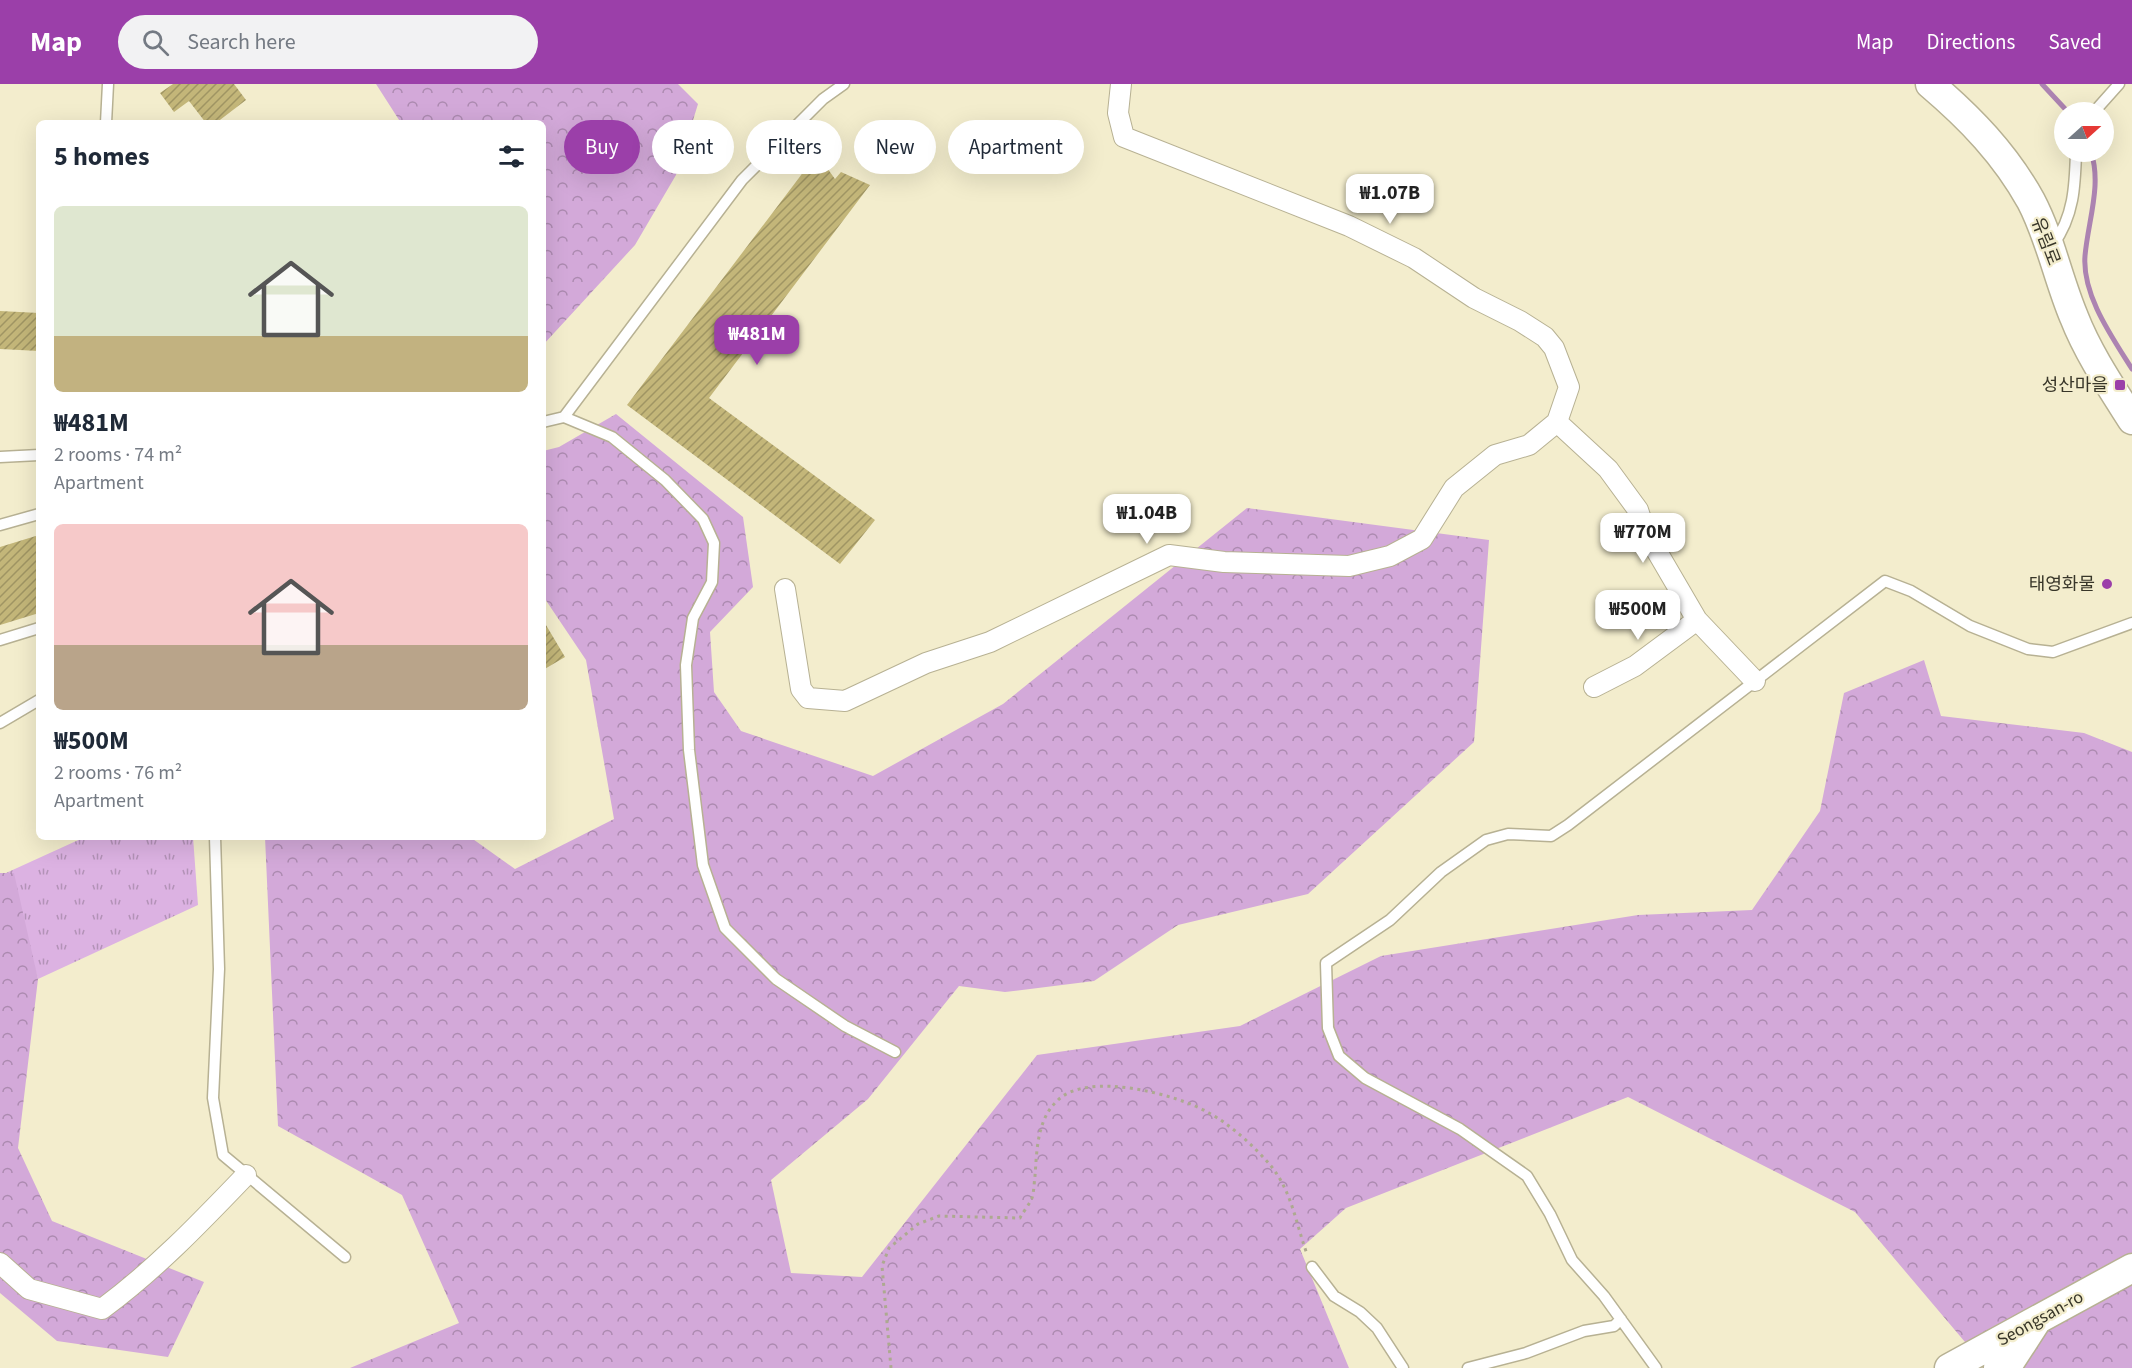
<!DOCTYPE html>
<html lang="en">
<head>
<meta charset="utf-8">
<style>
  body { margin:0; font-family:"Source Sans 3","Noto Sans KR",sans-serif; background:#f2f2f3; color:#1f2937; height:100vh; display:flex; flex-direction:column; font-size:22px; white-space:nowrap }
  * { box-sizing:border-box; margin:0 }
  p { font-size:20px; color:#747a83 }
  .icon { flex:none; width:33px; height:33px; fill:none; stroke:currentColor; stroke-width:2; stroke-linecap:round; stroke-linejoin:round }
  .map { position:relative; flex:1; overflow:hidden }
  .panel { position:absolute; left:36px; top:36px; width:510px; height:720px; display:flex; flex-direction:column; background:#fff; border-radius:9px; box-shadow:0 6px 24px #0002 }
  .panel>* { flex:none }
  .guide { position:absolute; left:564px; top:36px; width:570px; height:54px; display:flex; gap:12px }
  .needle { width:39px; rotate:69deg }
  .controls { position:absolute; left:2054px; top:18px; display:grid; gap:12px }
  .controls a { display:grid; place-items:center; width:60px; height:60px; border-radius:50%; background:#fff; box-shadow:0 6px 24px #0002; font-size:30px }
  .price { position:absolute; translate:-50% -51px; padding:0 14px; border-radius:12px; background:#fff; color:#222; font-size:20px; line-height:39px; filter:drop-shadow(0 2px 3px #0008) }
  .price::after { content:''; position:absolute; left:50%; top:36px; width:18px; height:14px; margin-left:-9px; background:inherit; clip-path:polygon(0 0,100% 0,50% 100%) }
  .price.current { background:#9b3fa9; color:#fff }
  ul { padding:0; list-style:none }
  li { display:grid; align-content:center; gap:12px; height:318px; padding:0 18px }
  li span { display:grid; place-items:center; height:186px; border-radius:9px; color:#555 }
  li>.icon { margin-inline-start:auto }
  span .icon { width:108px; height:108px; fill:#fffc; stroke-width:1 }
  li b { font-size:26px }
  h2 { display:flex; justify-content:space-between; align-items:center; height:72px; padding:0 18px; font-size:26px }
  .chip { padding:0 21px; border-radius:27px; background:#fff; box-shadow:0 6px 24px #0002; font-size:21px; line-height:54px }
  .chip.current { background:#9b3fa9; color:#fff }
  header { display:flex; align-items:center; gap:36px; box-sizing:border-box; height:84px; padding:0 30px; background:#9b3fa9; color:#fff }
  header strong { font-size:28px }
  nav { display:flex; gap:33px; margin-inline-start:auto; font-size:21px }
  .search { width:420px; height:54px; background:#f2f2f3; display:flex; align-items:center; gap:15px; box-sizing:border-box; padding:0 21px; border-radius:33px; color:#747a83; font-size:22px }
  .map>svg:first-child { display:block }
  .grass { fill:url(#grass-tufts) }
  .forest { fill:url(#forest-crowns) }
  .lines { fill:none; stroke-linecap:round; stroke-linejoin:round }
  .stream { stroke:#ac83b1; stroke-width:5 }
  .building { fill:url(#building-hatch) }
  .lane-casing { stroke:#b7b193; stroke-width:13 }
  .street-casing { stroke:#b7b193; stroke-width:22 }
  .secondary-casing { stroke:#b7b193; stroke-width:31 }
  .path { stroke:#ada990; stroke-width:3; stroke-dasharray:3 4.5; stroke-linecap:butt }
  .lane { stroke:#fff; stroke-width:10 }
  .street { stroke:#fff; stroke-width:20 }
  .secondary { stroke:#fff; stroke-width:28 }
  .poi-dot { fill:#9b3fa9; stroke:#f3edcd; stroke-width:2 }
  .labels { text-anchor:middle; stroke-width:4.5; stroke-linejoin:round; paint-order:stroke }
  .street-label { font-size:18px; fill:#383629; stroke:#f3edcd }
  .poi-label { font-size:18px; fill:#383629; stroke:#f3edcd; text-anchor:end }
</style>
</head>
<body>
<header>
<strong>Map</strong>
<div class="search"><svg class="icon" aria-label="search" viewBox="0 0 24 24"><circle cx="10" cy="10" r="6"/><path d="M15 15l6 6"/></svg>Search here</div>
<nav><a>Map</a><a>Directions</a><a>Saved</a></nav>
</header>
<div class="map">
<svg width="2132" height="1284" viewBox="0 0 2132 1284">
  <defs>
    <pattern id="grass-tufts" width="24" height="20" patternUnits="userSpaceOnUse" patternTransform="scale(1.5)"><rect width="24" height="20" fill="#dcb2e2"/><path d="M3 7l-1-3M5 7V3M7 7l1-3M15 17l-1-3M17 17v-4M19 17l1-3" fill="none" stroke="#b392b7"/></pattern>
    <pattern id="forest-crowns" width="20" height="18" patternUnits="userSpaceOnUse" patternTransform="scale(1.5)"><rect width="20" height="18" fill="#d3a9d9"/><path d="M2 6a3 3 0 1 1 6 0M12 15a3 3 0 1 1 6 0" fill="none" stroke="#ac8ab0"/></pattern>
    <pattern id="building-hatch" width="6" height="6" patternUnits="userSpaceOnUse" patternTransform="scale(1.5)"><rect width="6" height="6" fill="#c3b679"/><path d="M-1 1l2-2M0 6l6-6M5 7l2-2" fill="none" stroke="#9f9563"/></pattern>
  </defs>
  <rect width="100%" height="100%" fill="#f3edcd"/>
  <path class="grass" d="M85,753H193L198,821L38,895L6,789Z"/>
  <path class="forest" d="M376,0H678L698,20L676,91L635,161L543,261V39H401Z
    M616,330L743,433L753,503L710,548L714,608L741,647L873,692L1003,620L1247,424L1489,456L1474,658L1308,810L1178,841L1094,897L1005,908L959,902L868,1015L771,1096L791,1189L862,1193L1037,971L1240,942L1381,872L1638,831L1752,826L1820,727L1844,609L1924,576L1941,632L2084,649L2132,668V1284H1987L1855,1128L1628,1013L1346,1124L1300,1165L1349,1284H350L459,1239L402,1111L278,1042L265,753H470L515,785L614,735L586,576L543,512V367L559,363Z
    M0,789H14L38,895L18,1064L52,1137L204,1198L168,1273L57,1257L0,1209Z"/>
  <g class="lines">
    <path class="stream" d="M2042,0L2068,28
      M2091,68C2102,101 2088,137 2085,172C2082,211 2112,253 2132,285"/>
  </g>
  <path class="building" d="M173,0H234L246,16L216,39H206L189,17L174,28L160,9Z
    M817,70L835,95L841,88L870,101L709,314L875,436L840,480L627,321Z
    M0,227L39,229V267L0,265Z
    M39,451V529L0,541V463Z
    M543,536L565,573L543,586Z"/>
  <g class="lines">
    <defs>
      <path id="lane" d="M2094,28L2119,0
        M106,39L108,0
        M2053,161C2074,132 2075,102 2076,68
        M564,333L742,96L823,15L844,0
        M543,338L564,333L612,353L665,396L703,435L714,459L712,498L693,534L686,581L689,666L703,781L725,844L776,895L845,942L895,968
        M0,373L39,371
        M0,441L39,430
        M0,556L39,544
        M0,639L39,616
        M215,753L219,885L213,1014L223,1071L345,1173
        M1312,1183L1334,1212L1360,1228L1377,1244L1403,1284
        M1468,1284L1526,1269L1584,1247L1614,1242L1621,1235
        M1656,1284L1604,1212L1572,1176L1550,1130L1527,1092L1460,1045L1365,994L1339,972L1328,944L1326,879L1390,836L1441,788L1486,756L1508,750L1551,752L1568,741L1885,497L1911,507L1970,542L2028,565L2053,568L2132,539"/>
      <path id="street" d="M1557,338L1608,385L1638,426L1645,447L1697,536L1755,597
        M785,505L801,605L808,614L845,617L926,579L990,558L1169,471L1224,478L1349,482L1390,472L1422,455L1454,404L1495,371L1529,361L1557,338L1569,303L1554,264L1545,253L1520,237L1474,214L1414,174L1349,142L1124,53L1118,29L1121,0
        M1594,603L1635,582L1697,536
        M0,1179L29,1205L102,1225C156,1185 199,1140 246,1091"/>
      <path id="secondary" d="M1930,0C1970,34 2005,70 2031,117C2050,153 2058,195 2074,233C2088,269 2111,303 2132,336
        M1949,1284L2132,1184
        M1998,1284L2012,1275L2036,1238"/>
    </defs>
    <use href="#lane" class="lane-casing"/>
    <use href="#street" class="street-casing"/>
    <use href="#secondary" class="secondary-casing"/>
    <path class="path" d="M891,1284L882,1182L889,1164L918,1140L939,1132L1020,1134C1023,1128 1029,1121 1032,1114C1034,1108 1034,1099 1035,1092C1037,1065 1037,1035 1058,1016C1088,987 1177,1010 1209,1029C1231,1041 1255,1063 1271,1082C1292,1108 1296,1140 1307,1170"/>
    <use href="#lane" class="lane"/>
    <use href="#street" class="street"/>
    <use href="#secondary" class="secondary"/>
  </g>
  <g class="poi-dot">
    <rect x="2114" y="295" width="12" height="12" rx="3"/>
    <circle cx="2107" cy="500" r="6"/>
  </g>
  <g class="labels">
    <g class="street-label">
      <text transform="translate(2046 157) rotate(69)" y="6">유림로</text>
      <text transform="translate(2040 1234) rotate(-29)" y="6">Seongsan-ro</text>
    </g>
    <g class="poi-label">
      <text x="2108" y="307">성산마을</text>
      <text x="2095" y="506">태영화물</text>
    </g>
  </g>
</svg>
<div class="controls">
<a><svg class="needle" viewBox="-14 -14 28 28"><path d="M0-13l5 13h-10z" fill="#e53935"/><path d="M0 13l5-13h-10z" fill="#747a83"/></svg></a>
</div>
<b class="price" style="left:1390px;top:141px">₩1.07B</b>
<b class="price current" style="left:757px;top:282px">₩481M</b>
<b class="price" style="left:1147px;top:461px">₩1.04B</b>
<b class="price" style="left:1643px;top:480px">₩770M</b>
<b class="price" style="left:1638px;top:557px">₩500M</b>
<div class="guide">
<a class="chip current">Buy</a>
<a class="chip">Rent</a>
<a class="chip">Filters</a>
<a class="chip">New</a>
<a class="chip">Apartment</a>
</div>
<section class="panel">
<h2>5 homes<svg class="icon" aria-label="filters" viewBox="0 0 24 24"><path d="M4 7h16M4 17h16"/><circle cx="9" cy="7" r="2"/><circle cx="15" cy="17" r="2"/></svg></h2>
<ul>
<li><span style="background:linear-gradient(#dfe7d0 70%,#c2b280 0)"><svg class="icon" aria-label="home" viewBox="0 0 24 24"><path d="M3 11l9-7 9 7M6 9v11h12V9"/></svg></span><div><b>₩481M</b><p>2 rooms · 74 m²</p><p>Apartment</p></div></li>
<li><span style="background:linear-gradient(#f6c9c9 65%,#b9a48a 0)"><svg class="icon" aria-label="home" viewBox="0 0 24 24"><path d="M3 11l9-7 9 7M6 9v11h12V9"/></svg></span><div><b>₩500M</b><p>2 rooms · 76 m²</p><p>Apartment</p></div></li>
</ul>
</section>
</div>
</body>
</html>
